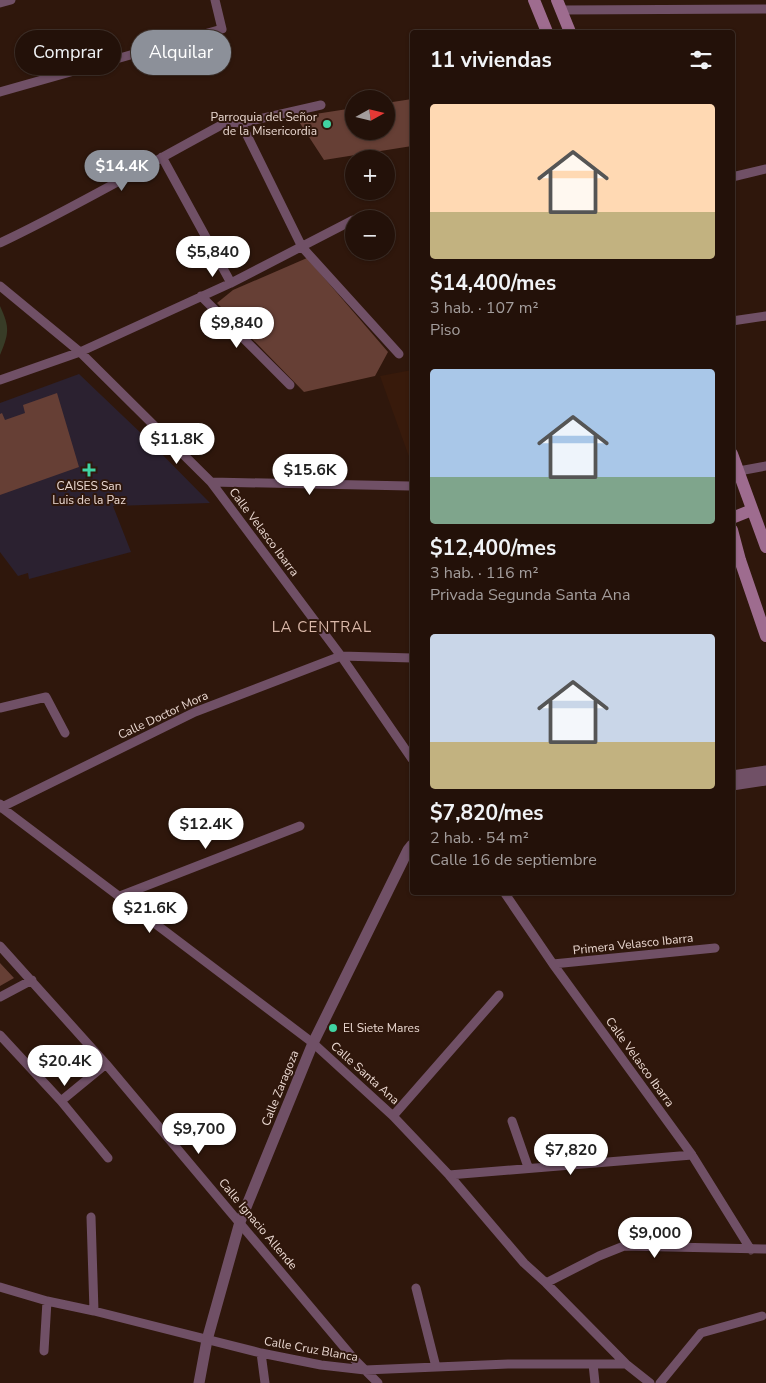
<!DOCTYPE html>
<html lang="es">
<head>
<meta charset="utf-8">
<style>
  body { margin:0; font-family:"Nunito Sans",sans-serif; background:#2b1a12; color:#f1f3f6; height:100vh; display:flex; flex-direction:column; font-size:19px; white-space:nowrap }
  * { box-sizing:border-box; margin:0 }
  p { font-size:16px; color:#a39d9c }
  .icon { flex:none; width:28px; height:28px; fill:none; stroke:currentColor; stroke-width:2; stroke-linecap:round; stroke-linejoin:round }
  .map { position:relative; flex:1; overflow:hidden }
  .drawer { position:absolute; left:410px; top:30px; width:325px; height:865px; display:flex; flex-direction:column; background:#231109; border-radius:5px; box-shadow:0 1px 4px #0004,0 0 0 1px #40312a }
  .drawer>* { flex:none }
  .hud { position:absolute; left:15px; top:30px; width:320px; height:45px; display:flex; gap:10px }
  .needle { width:32px; rotate:82deg }
  .controls { position:absolute; left:345px; top:90px; display:grid; gap:10px }
  .controls a { display:grid; place-items:center; width:50px; height:50px; border-radius:50%; background:#231109; box-shadow:0 1px 4px #0004,0 0 0 1px #40312a; font-size:25px }
  .price { position:absolute; translate:-50% -42px; padding:0 11px; border-radius:18px; background:#fff; color:#222; font-size:16px; line-height:32px; filter:drop-shadow(0 1px 2px #0008) }
  .price::after { content:''; position:absolute; left:50%; top:30px; width:15px; height:11px; margin-left:-8px; background:inherit; clip-path:polygon(0 0,100% 0,50% 100%) }
  .price.current { background:#8c9099; color:#fff }
  ul { padding:0; list-style:none }
  li { display:grid; align-content:center; gap:10px; height:265px; padding:0 20px }
  li span { display:grid; place-items:center; height:155px; border-radius:5px; color:#555 }
  li>.icon { margin-inline-start:auto }
  span .icon { width:90px; height:90px; fill:#fffc; stroke-width:1 }
  li b { font-size:21px }
  h2 { display:flex; justify-content:space-between; align-items:center; height:60px; padding:0 20px; font-size:21px }
  .pill { padding:0 18px; border-radius:22px; background:#231109; box-shadow:0 1px 4px #0004,0 0 0 1px #40312a; font-size:18px; line-height:45px }
  .pill.current { background:#8c9099; color:#fff }
  .map>svg:first-child { display:block }
  .built { fill:#381a0b }
  .medical { fill:#2b2130 }
  .green { fill:#383c27 }
  .building { fill:#663f35 }
  .lines { fill:none; stroke-linecap:round; stroke-linejoin:round }
  .minor { stroke:#705066; stroke-width:9 }
  .tertiary { stroke:#705066; stroke-width:11 }
  .secondary { stroke:#9e6c8f; stroke-width:12 }
  .poi-dot { fill:#40d4a2; stroke:#2f170c; stroke-width:2 }
  .labels { text-anchor:middle; stroke-width:4; stroke-linejoin:round; paint-order:stroke }
  .poi-label { font-size:12px; fill:#ebd9d2; stroke:#2f170c; text-anchor:end }
  .street-label { font-size:12px; fill:#ebd9d2; stroke:#2f170c }
  .quarter-label { font-size:15px; letter-spacing:1px; fill:#dab8a9; stroke:#2f170c }
</style>
</head>
<body>
<div class="map">
<svg width="766" height="1383" viewBox="0 0 766 1383">
  <rect width="100%" height="100%" fill="#2f170c"/>
  <path class="built" d="M412,370V465L380,376Z"/>
  <path class="medical" d="M79,374L145,437L210,503L113,506L131,552L29,579L28,573L18,576L0,552V403Z"/>
  <path class="green" d="M0,306C10,328 9,333 0,355Z"/>
  <path class="building" d="M412,99V146L324,160L296,117L354,108V131H386V103Z
    M307,258L388,352L375,376L304,392L217,303L233,290Z
    M57,393L79,467L0,495V414L2,413L5,420L25,413L23,405Z
    M0,963L14,978L0,986Z"/>
  <g class="lines">
    <path class="minor" d="M0,3L11,0
      M561,10L766,9
      M0,92L222,29L215,0
      M241,123L302,247L399,354
      M162,157L231,283
      M732,177L766,169
      M0,243C78,206 152,162 227,122L241,123L321,105
      M0,286L80,352L211,482L341,656L412,759
      M201,296L290,385
      M732,321L766,316
      M0,380L80,352L231,283L353,220
      M739,471L766,466
      M211,482L410,486
      M0,708L46,697L65,733
      M0,804L1,807L313,1043L393,1116L449,1175L524,1263L546,1283L626,1364L650,1383
      M0,808L195,712L341,656L412,658
      M504,892L553,964L692,1155L751,1250
      M120,896L300,826
      M0,946L106,1064L354,1359L378,1383
      M553,964L715,948
      M0,997L32,980
      M0,1035L61,1101L108,1158
      M61,1101L106,1064
      M393,1116L499,995
      M512,1121L528,1167
      M449,1175L692,1155
      M91,1217L94,1311
      M546,1283L599,1256L624,1246L766,1249
      M0,1287L47,1301L94,1311L261,1353L321,1365L365,1370L508,1364H626
      M416,1288L436,1367
      M44,1351L47,1301
      M261,1353L265,1383
      M593,1364L595,1383
      M660,1383L701,1333L762,1316"/>
    <path class="tertiary" d="M732,776L766,771
      M732,785L766,780
      M199,1383L207,1340L240,1222L313,1043L408,850L412,845"/>
    <path class="secondary" d="M534,0L547,32
      M557,0L570,32
      M732,454L766,547
      M732,518L752,510
      M732,530L740,560L766,636"/>
  </g>
  <g class="poi-dot">
    <circle cx="327" cy="124" r="5"/>
    <path d="M86.5 462.5h5v5h5v5h-5v5h-5v-5h-5v-5h5z"/>
    <circle cx="333" cy="1028" r="5"/>
  </g>
  <g class="labels">
    <g class="poi-label">
      <text x="317" y="121">Parroquia del Señor<tspan x="317" dy="14">de la Misericordia</tspan></text>
      <text x="89" y="490" text-anchor="middle">CAISES San<tspan x="89" dy="14">Luis de la Paz</tspan></text>
      <text x="343" y="1032" text-anchor="start">El Siete Mares</text>
    </g>
    <g class="street-label">
      <text transform="translate(264 532) rotate(53)" y="4">Calle Velasco Ibarra</text>
      <text transform="translate(163 715) rotate(-25)" y="4">Calle Doctor Mora</text>
      <text transform="translate(633 944) rotate(-6)" y="4">Primera Velasco Ibarra</text>
      <text transform="translate(640 1062) rotate(54)" y="4">Calle Velasco Ibarra</text>
      <text transform="translate(365 1073) rotate(42)" y="4">Calle Santa Ana</text>
      <text transform="translate(280 1088) rotate(-68)" y="4">Calle Zaragoza</text>
      <text transform="translate(258 1224) rotate(50)" y="4">Calle Ignacio Allende</text>
      <text transform="translate(311 1349) rotate(10)" y="4">Calle Cruz Blanca</text>
    </g>
    <g class="quarter-label">
      <text x="322" y="632">LA CENTRAL</text>
    </g>
  </g>
</svg>
<div class="controls">
<a><svg class="needle" viewBox="-14 -14 28 28"><path d="M0-13l5 13h-10z" fill="#e53935"/><path d="M0 13l5-13h-10z" fill="#a39d9c"/></svg></a>
<a>+</a>
<a>−</a>
</div>
<b class="price current" style="left:122px;top:192px">$14.4K</b>
<b class="price" style="left:213px;top:278px">$5,840</b>
<b class="price" style="left:237px;top:349px">$9,840</b>
<b class="price" style="left:177px;top:465px">$11.8K</b>
<b class="price" style="left:310px;top:496px">$15.6K</b>
<b class="price" style="left:206px;top:850px">$12.4K</b>
<b class="price" style="left:150px;top:934px">$21.6K</b>
<b class="price" style="left:65px;top:1087px">$20.4K</b>
<b class="price" style="left:199px;top:1155px">$9,700</b>
<b class="price" style="left:571px;top:1176px">$7,820</b>
<b class="price" style="left:655px;top:1259px">$9,000</b>
<div class="hud">
<a class="pill">Comprar</a>
<a class="pill current">Alquilar</a>
</div>
<section class="drawer">
<h2>11 viviendas<svg class="icon" aria-label="filters" viewBox="0 0 24 24"><path d="M4 7h16M4 17h16"/><circle cx="9" cy="7" r="2"/><circle cx="15" cy="17" r="2"/></svg></h2>
<ul>
<li><span style="background:linear-gradient(#ffd9b3 70%,#c2b280 0)"><svg class="icon" aria-label="home" viewBox="0 0 24 24"><path d="M3 11l9-7 9 7M6 9v11h12V9"/></svg></span><div><b>$14,400/mes</b><p>3 hab. · 107 m²</p><p>Piso</p></div></li>
<li><span style="background:linear-gradient(#a9c7e8 70%,#7fa58c 0)"><svg class="icon" aria-label="home" viewBox="0 0 24 24"><path d="M3 11l9-7 9 7M6 9v11h12V9"/></svg></span><div><b>$12,400/mes</b><p>3 hab. · 116 m²</p><p>Privada Segunda Santa Ana</p></div></li>
<li><span style="background:linear-gradient(#c9d6e8 70%,#c2b280 0)"><svg class="icon" aria-label="home" viewBox="0 0 24 24"><path d="M3 11l9-7 9 7M6 9v11h12V9"/></svg></span><div><b>$7,820/mes</b><p>2 hab. · 54 m²</p><p>Calle 16 de septiembre</p></div></li>
</ul>
</section>
</div>
</body>
</html>
